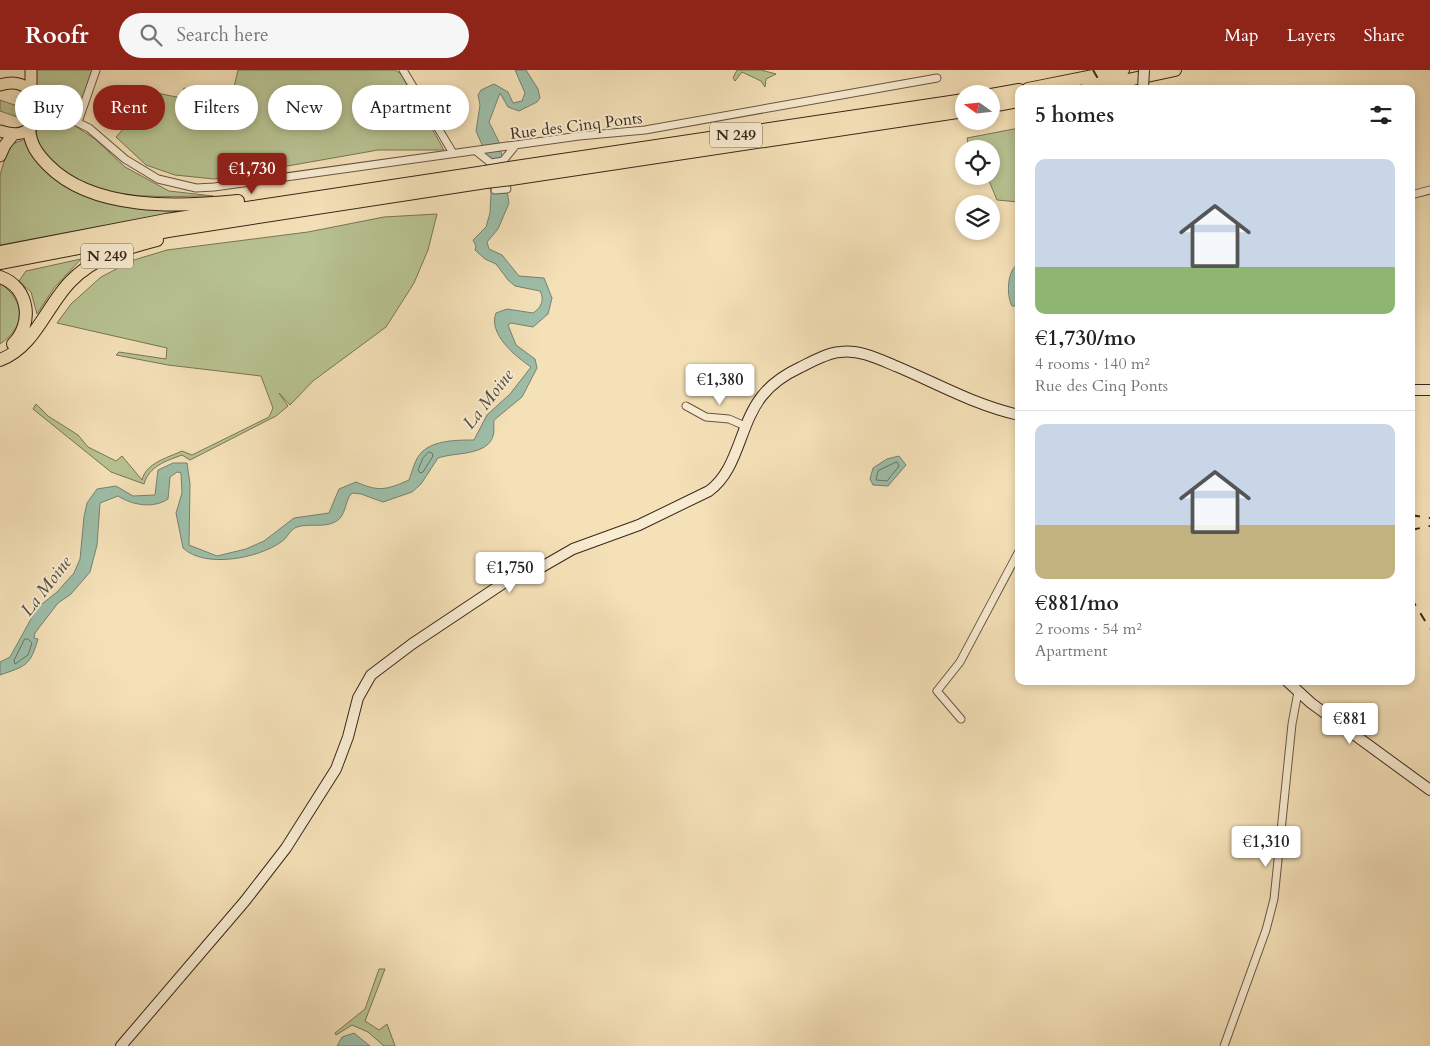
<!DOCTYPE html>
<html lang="en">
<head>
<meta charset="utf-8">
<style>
  body { margin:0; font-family:Cardo,serif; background:#f6f6f6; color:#222; height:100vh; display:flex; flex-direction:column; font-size:19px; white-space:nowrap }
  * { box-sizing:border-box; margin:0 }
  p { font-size:16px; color:#767676 }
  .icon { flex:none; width:28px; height:28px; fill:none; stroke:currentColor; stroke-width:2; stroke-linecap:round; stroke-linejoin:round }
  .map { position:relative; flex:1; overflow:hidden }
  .panel { position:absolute; left:1015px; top:15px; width:400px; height:600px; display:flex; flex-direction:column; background:#fff; border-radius:10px; box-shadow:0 2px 8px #0003 }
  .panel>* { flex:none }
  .guide { position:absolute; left:15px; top:15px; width:475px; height:45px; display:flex; gap:10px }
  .needle { width:32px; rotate:285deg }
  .buttons { position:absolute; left:955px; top:15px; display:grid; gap:10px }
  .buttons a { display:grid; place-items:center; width:45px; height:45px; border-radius:50%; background:#fff; box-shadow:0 2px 8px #0003; font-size:25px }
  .price { position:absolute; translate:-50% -42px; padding:0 11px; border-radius:5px; background:#fff; color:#222; font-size:16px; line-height:32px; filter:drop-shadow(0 1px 2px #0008) }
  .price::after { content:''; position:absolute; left:50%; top:30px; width:15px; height:11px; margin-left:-8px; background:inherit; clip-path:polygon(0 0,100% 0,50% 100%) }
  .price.active { background:#8f2418; color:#fff }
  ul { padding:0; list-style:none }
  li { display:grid; align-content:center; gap:10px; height:265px; padding:0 20px }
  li+li { border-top:1px solid #e0e0e0 }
  li span { display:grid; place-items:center; height:155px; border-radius:10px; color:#555 }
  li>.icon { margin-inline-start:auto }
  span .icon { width:90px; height:90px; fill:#fffc; stroke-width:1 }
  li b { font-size:21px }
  h2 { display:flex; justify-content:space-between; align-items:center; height:60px; padding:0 20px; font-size:21px }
  .pill { padding:0 18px; border-radius:22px; background:#fff; box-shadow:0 2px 8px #0003; font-size:18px; line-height:45px }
  .pill.active { background:#8f2418; color:#fff }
  header { display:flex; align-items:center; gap:30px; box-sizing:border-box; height:70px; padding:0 25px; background:#8f2418; color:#fff }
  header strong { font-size:24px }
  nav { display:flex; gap:28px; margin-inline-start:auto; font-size:18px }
  .search { width:350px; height:45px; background:#f6f6f6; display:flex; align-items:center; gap:12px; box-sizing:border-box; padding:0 18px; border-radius:28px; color:#767676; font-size:19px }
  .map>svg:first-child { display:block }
  .green { fill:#b8c392; stroke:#7a7456 }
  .water { fill:#9dbea9; stroke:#768170 }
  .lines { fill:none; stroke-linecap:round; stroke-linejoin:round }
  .shore { stroke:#6c7262; stroke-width:1 }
  .street-casing { stroke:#6a5542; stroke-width:9 }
  .secondary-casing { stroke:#3b261a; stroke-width:12 }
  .primary-casing { stroke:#3b261a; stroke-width:13 }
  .highway-casing { stroke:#3b261a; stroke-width:14 }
  .street { stroke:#f8ecd1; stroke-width:7 }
  .secondary { stroke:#f8ecd1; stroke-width:10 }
  .primary { stroke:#f5e1b8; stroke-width:11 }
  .highway { stroke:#f5e1b8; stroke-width:12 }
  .rail { stroke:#3b261a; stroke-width:2; stroke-dasharray:9 9; stroke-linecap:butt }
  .secondary-bridge-casing { stroke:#3b261a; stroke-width:12; stroke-linecap:butt }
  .highway-bridge-casing { stroke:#3b261a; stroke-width:14; stroke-linecap:butt }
  .secondary-bridge { stroke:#f8ecd1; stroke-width:10 }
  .highway-bridge { stroke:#f5e1b8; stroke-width:12 }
  .labels { text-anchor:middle; stroke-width:4; stroke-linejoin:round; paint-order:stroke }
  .shield { fill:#f8ecd1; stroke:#746151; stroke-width:1 }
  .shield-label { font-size:15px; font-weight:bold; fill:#3b261a }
  .street-label { font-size:16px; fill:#3b261a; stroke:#f8ecd1 }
  .water-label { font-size:18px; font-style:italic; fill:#544c3e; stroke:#f8ecd1 }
</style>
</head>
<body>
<header>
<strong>Roofr</strong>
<div class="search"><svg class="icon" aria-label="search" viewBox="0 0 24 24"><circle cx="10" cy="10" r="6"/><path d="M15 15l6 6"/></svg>Search here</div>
<nav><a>Map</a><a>Layers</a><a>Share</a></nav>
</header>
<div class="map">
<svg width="1430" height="976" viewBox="0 0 1430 976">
  <rect width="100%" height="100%" fill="#f5e1b8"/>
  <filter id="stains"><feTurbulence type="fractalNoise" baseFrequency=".004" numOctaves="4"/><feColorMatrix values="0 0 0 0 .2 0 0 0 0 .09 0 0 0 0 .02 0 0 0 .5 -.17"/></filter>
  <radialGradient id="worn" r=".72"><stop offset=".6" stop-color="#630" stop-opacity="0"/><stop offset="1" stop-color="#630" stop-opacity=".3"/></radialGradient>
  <path class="green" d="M35,0H94L80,39L75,44C53,39 48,40 38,19C35,11 34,8 35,0Z
    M238,0H395L401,4L444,80H378L214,109L175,105L146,95L116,67L146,34L143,20L181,28L184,18L231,30Z
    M737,0H761L776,4L766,9L765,17L761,11L742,2L735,11L733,8Z
    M0,30L29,40L26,50L0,41Z
    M54,50L72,54L95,69L125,97L169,121L213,126C171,126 120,130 80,114C69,110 56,97 48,88C43,82 37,77 35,69C34,56 44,52 54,50Z
    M1019,58V132L997,130L987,106H991V79H969L967,68Z
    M26,69L61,114L193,140L0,177V105L9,75Z
    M437,144L428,180L414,213L386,257L313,311L290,335L279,323L288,336L276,346L190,390L182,385C166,391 149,396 144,414L111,402L33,339L36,334L48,346L78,365L88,377L116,391L122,386L142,410C146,393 167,388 182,381L192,385L269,347L273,338L261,306L168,295L116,285L119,282L166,289L167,278L57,253L71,234L101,207L134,190L167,180L308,162L384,147Z
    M81,189L54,218L37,244L31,222L19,211L26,201Z
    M0,213C25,231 27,256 0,274Z
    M379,899H385L365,951L379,960L387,954L395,976H384L368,962L352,955L336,965L335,963L365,939Z"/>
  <path class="water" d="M515,0H526L538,19L540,28L537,32L519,41L508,37L500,23L489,52L500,74L509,133L498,159L487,172L489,179L502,185L519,206L544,208L552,228L548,244L533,257L511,253L508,255L516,275L535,289L537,298L522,327L494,350C493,355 495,361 493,366C487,386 455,382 438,388L421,414L412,422L383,432L361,424L352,423C344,431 347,446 335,452C324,458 309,453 297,457C289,460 288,468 281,472C259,488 205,499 183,478L176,443L182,423L181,403L177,402L170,407L168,429C153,439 132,435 118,426L100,433L97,475L90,502L71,524L58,533L35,563L34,568L38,569C30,596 26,596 0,605V592L10,587L37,538L57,522L74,503L80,489L84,447L87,433L97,419L116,416L133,426L155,425L158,400L173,393H187L190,414L189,475L217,486L246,479L264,471L294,448L329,443L339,419L356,412C379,422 386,420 409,410C412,402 415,388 422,382C434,370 458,370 474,370L487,345L510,324L531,297C515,286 488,264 496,243L507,239L533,243C541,238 545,230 540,221L515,216L508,210L496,194L485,189L475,180L476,176L473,170L486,157L490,143L491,123L483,77L476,61L480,35L478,25L481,20L494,14L508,22L513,33L522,31L525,23Z
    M1019,193V236H1012C1006,224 1007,200 1019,193Z
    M899,386L906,395L888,416L873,415L870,409L873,398L887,389Z
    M354,963L370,976H337L342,967Z"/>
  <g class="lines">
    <path class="shore" d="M429,382L432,383L433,386L423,402L420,403L418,400L423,388Z
      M897,392L899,396L887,411L876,410L878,401Z
      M25,569H28L32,573L28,585L15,594L14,591Z"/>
    <defs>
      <path id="street" d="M403,0L453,83
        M38,34L89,58L125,89L158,109L196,118L214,117L579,66L645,60L937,8
        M78,52L96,0
        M476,81L491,93L503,91L515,76
        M495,120L507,119
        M1411,125L1430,120
        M686,336L706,347L729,349L745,356
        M961,649L937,621L960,592L1019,481
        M1224,976L1266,860L1274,829L1292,654L1298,622"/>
      <path id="secondary" d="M1411,320H1430
        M1287,611L1311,633L1430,720
        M121,976L245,831L286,778L336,699L348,667L358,628L371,605L412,574L505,512L540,498L573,479L639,455L709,421C739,399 739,355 762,326C772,313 786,304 801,297C813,291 827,283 840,282C860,279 881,290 898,297C938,314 977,336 1019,345"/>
      <path id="primary" d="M31,0V19
        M0,15C48,0 52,79 0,61
        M0,86L5,75L13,65"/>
      <path id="highway" d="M1028,19L1123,0
        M1086,19L1175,0
        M991,25L1019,20
        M991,36L1019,31
        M29,58C30,74 37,84 48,95C93,141 179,137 238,131
        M509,98L964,30
        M511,109L964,41
        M0,182L166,150L485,102
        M0,193L168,161L486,112
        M0,207C29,217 34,253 13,274
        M0,290C35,277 46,236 71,211C94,187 126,178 157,170"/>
    </defs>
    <use href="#street" class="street-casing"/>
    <use href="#secondary" class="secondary-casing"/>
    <use href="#primary" class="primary-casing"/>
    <use href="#highway" class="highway-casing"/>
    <use href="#street" class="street"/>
    <use href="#secondary" class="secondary"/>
    <use href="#primary" class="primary"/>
    <use href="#highway" class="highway"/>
    <path class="rail" d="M1093,0L1104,19
      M1411,445L1430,448
      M1411,460L1430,456
      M1411,528L1430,559"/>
    <defs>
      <path id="secondary-bridge" d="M1143,19L1144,0"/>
      <path id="highway-bridge" d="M485,102L509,98
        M486,112L511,109"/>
    </defs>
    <use href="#secondary-bridge" class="secondary-bridge-casing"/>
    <use href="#highway-bridge" class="highway-bridge-casing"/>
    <use href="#secondary-bridge" class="secondary-bridge"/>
    <use href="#highway-bridge" class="highway-bridge"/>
  </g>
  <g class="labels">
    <g class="shield">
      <rect x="710" y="52.5" width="52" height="25" rx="4"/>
      <rect x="81" y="173.5" width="52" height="25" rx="4"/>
    </g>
    <g class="shield-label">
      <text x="736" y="70">N 249</text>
      <text x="107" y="191">N 249</text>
    </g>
    <g class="street-label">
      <text transform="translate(576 55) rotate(-7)" y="6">Rue des Cinq Ponts</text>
    </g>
    <g class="water-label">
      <text transform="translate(488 329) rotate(-52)" y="6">La Moine</text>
      <text transform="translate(46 516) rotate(-52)" y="6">La Moine</text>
    </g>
  </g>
  <rect width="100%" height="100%" filter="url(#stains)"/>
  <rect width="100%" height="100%" fill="url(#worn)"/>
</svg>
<div class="buttons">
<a><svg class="needle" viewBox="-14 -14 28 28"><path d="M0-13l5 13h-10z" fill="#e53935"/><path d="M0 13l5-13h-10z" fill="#767676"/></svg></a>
<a><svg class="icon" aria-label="locate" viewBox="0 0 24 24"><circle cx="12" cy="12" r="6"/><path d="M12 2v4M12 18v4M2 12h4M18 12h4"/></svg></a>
<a><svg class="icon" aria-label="layers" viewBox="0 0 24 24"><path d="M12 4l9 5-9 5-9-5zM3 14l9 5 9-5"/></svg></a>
</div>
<b class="price active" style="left:252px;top:125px">€1,730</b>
<b class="price" style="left:720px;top:336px">€1,380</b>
<b class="price" style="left:510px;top:524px">€1,750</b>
<b class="price" style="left:1350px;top:675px">€881</b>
<b class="price" style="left:1266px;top:798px">€1,310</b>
<div class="guide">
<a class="pill">Buy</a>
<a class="pill active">Rent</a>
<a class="pill">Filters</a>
<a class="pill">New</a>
<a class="pill">Apartment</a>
</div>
<section class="panel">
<h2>5 homes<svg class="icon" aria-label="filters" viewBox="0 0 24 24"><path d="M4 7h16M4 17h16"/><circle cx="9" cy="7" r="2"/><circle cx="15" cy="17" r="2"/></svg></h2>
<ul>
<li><span style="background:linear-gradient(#c9d6e8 70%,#8fb573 0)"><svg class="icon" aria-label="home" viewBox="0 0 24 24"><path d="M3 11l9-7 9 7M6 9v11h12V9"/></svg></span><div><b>€1,730/mo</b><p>4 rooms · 140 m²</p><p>Rue des Cinq Ponts</p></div></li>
<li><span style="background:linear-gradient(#c9d6e8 65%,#c2b280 0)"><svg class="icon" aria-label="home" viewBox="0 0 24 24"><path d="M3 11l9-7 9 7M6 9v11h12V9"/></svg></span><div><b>€881/mo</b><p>2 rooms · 54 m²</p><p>Apartment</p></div></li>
</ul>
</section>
</div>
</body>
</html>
